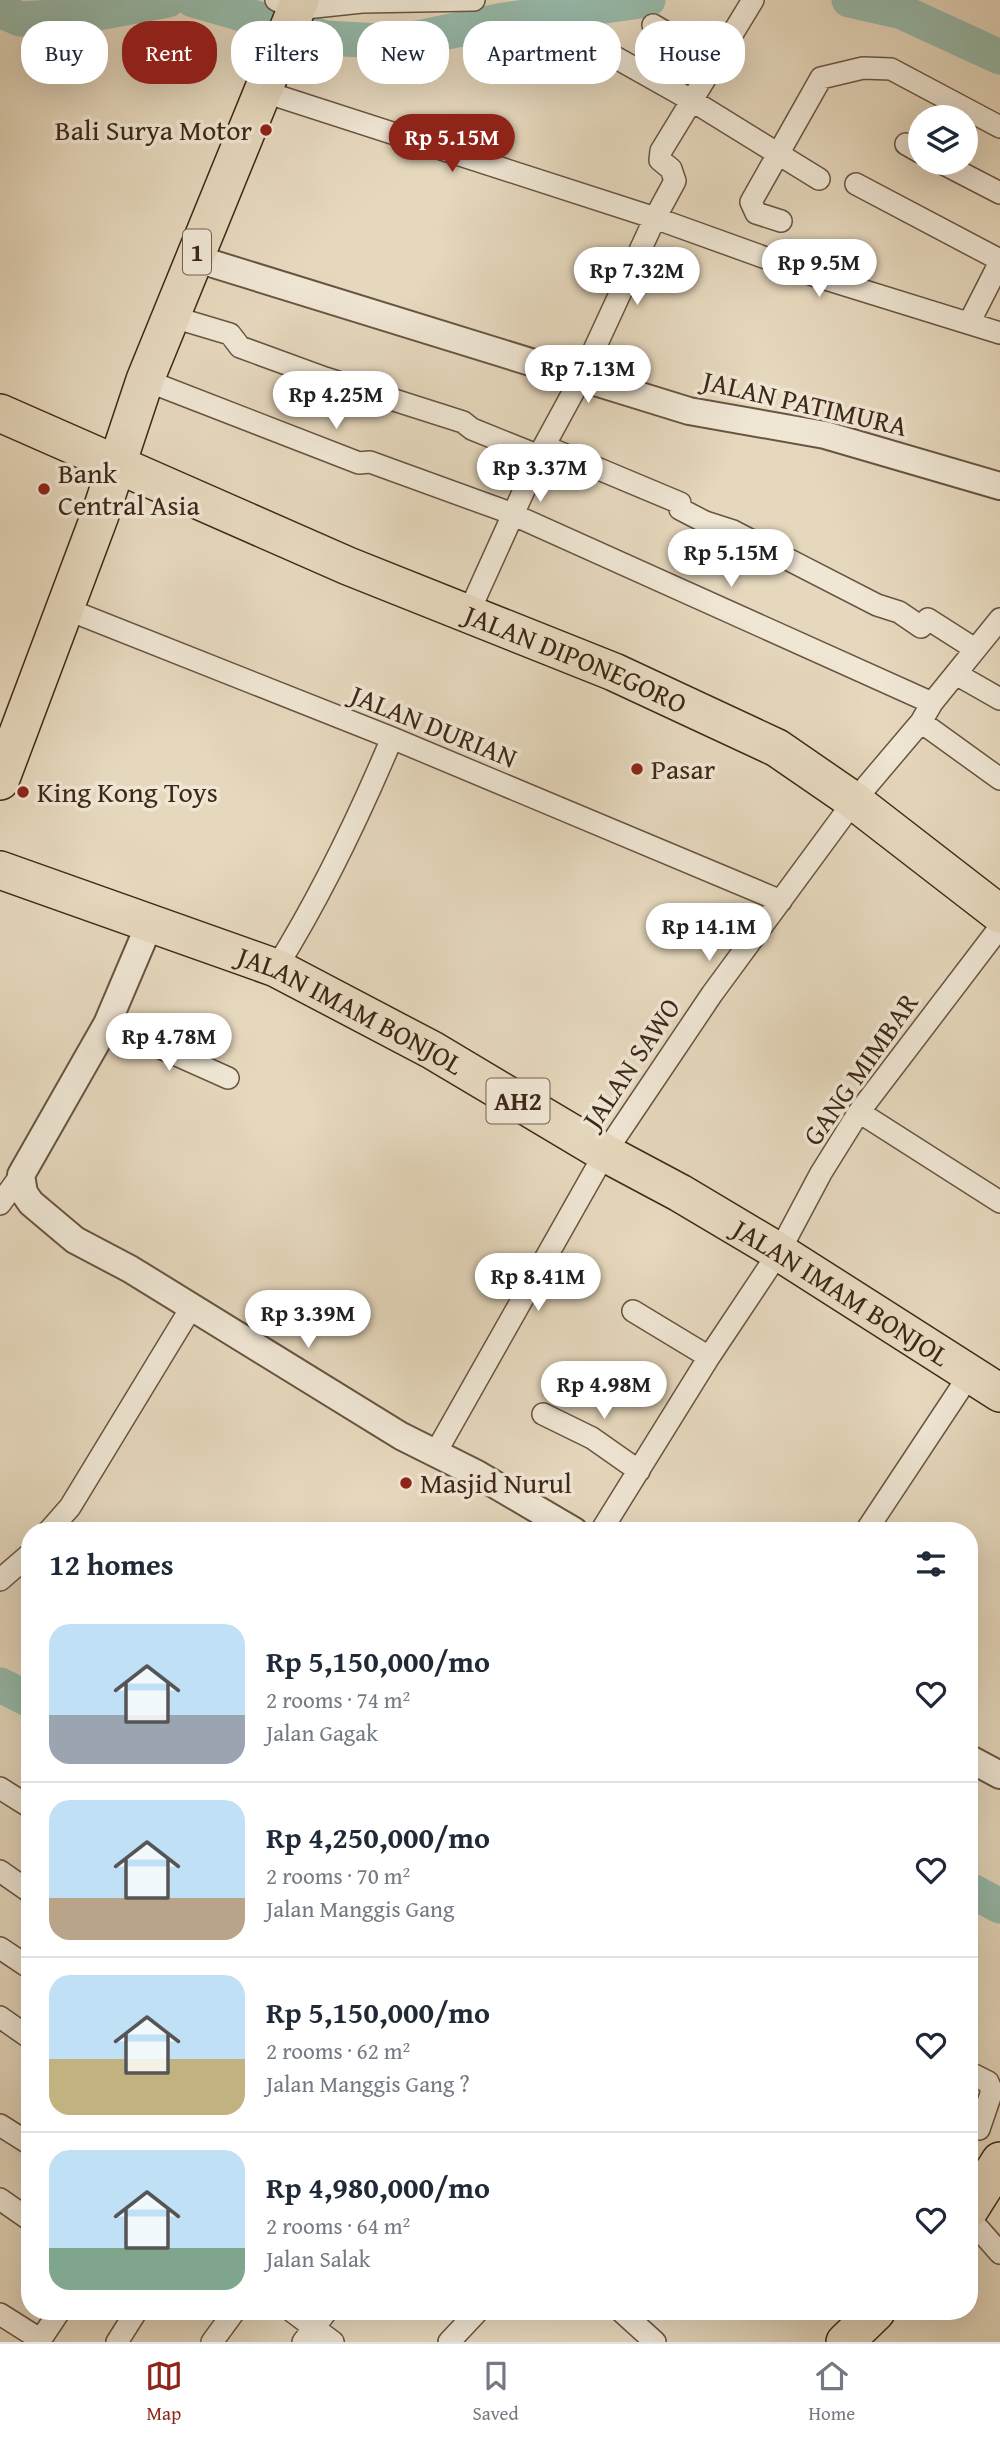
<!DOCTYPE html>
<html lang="en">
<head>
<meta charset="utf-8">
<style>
  body { margin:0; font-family:"Gentium Book Plus",serif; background:#f6f6f7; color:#1f2937; height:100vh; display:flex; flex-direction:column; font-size:26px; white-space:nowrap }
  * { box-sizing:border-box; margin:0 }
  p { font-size:23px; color:#747a83 }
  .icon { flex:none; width:38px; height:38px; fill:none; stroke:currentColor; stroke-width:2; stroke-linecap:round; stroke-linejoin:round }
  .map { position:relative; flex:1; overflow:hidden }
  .sheet { position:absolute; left:21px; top:1522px; width:957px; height:798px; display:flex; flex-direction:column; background:#fff; border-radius:28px; box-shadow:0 7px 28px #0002 }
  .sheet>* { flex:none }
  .hud { position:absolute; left:21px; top:21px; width:959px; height:63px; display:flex; gap:14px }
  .fabs { position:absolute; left:908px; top:105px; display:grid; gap:14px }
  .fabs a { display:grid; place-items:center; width:70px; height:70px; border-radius:50%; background:#fff; box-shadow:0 7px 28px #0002; font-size:35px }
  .price { position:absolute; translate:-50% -60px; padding:0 16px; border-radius:24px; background:#fff; color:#222; font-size:23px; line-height:46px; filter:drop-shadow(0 2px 4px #0008) }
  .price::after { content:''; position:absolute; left:50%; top:42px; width:21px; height:16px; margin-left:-10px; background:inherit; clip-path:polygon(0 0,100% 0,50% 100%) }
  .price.active { background:#8f2418; color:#fff }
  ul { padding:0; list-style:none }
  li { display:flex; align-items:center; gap:21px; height:175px; padding:0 28px }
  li+li { border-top:2px solid #e0e1e3 }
  li span { display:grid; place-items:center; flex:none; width:196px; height:140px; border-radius:21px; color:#555 }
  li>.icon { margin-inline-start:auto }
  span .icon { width:84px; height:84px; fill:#fffc; stroke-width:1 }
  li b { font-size:30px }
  h2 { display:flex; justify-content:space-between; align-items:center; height:84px; padding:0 28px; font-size:30px }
  .tag { padding:0 24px; border-radius:28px; background:#fff; box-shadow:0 7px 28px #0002; font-size:24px; line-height:63px }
  .tag.active { background:#8f2418; color:#fff }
  .tabs { display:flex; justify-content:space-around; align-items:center; height:98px; border-top:2px solid #e0e1e3; background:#fff; font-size:19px; color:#747a83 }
  .tabs a { display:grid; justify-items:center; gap:4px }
  .tabs .active { color:#8f2418 }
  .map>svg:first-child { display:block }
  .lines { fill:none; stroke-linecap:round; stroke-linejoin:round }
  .river { stroke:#97bbab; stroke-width:35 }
  .minor-casing { stroke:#695441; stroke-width:24 }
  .tertiary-casing { stroke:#695441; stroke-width:30 }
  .trunk-casing { stroke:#3f2818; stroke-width:40 }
  .minor { stroke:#efe6d4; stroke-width:21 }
  .tertiary { stroke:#efe6d4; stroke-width:26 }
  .trunk { stroke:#e6d8bd; stroke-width:37 }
  .poi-dot { fill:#8f2418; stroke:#efe6d4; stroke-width:2.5 }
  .labels { text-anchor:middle; stroke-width:7; stroke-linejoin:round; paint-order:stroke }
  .shield { fill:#efe6d4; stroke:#746150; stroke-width:2 }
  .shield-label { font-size:26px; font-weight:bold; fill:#3f2818 }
  .poi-label { font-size:28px; fill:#3f2818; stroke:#efe6d4; text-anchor:start }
  .street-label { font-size:28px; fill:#3f2818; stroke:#efe6d4 }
</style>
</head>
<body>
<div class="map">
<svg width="1000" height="2342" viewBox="0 0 1000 2342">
  <rect width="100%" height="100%" fill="#e6d8bd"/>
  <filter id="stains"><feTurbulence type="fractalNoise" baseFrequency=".00286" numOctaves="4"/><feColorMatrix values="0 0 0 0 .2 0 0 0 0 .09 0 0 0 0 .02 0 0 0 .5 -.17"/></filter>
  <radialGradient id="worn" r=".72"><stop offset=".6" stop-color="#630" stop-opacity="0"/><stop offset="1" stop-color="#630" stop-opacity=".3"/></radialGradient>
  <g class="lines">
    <path class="river" d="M193,0L326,38L399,42L504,20L648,0
      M849,0L902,12L1000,57
      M0,10L20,19L87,15L168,0
      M0,1685L30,1700
      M970,1890L1000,1906"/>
    <defs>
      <path id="minor" d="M276,0L296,9L362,2L474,0
        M653,25L715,61
        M581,38L691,100L819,179
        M262,91L655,218L816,276L1000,333
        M906,144L920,152
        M942,163L1000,193
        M856,184L1000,260
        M781,221L756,213L751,202L821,78L863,68L891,69L1000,127
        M173,317L230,334L240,347L325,378L463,422L472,429L539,456
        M969,323L1000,262
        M145,380L359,463L370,462L505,511L932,703
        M544,446L680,503V509L705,522L733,531L877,605L899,612L921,627L928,619L975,649
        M64,608L392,738L781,901
        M468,614L544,446L581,378L655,218L675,181L671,169L660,160L661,151L753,0
        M956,674L1000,699
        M921,722L1000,779
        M276,968C322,894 358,819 392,738
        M107,1024L228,1078
        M859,1112L1000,1202
        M0,1204L21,1175
        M633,1311L709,1357
        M543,1414L592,1438L639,1471
        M436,1452L605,1153L712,994L854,801L921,722L932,703L1000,619
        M49,1531L70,1507L191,1308
        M601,1531L709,1357L779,1252L821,1173L859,1112L1000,927
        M866,1531L970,1374
        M0,1580L30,1554
        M0,1788L30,1807
        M0,1871L30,1892
        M0,1948L30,1968
        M0,2017L30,2038
        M970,2073L988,2082L992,2091L979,2129
        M0,2125L30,2144
        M0,2199L30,2220
        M970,2219L1000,2253
        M293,2312L333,2342
        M622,2312L655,2342
        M0,2314L41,2340
        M39,2342L59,2312
        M117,2342L136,2312
        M212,2342L234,2312
        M303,2342L326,2312
        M449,2342L477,2312"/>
      <path id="tertiary" d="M194,258L689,411L825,435L1000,486
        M150,923L107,1024L21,1175L24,1193L31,1203L75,1240L130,1269L401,1436L477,1474L574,1531
        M970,1759L1000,1775"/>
      <g id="trunk">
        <path id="s1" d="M0,413L348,566L614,672L777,748L854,801L1000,914"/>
        <path d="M0,781L100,515L145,380L300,0"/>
        <path id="s2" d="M0,870L276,968L432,1050L605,1153L680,1193L779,1252L1000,1393"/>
        <path d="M970,2209L1000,2161"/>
        <path d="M845,2342L876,2312"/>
      </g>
    </defs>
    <use href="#minor" class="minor-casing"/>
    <use href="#tertiary" class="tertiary-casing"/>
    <use href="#trunk" class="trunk-casing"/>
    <use href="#minor" class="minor"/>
    <use href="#tertiary" class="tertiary"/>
    <use href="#trunk" class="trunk"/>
  </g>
  <g class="poi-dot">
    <circle cx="266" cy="130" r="7"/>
    <circle cx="44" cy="489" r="7"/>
    <circle cx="637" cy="769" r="7"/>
    <circle cx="23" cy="792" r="7"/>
    <circle cx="406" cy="1483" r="7"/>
  </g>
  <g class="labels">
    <g class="shield">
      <rect x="183" y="229.5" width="28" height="45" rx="5"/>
      <rect x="486.5" y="1078.5" width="63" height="45" rx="5"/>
    </g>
    <g class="shield-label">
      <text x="197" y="261">1</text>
      <text x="518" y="1110">AH2</text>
    </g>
    <g class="poi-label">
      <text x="252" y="140" text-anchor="end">Bali Surya Motor</text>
      <text x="58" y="483">Bank<tspan x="58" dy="32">Central Asia</tspan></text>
      <text x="651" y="779">Pasar</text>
      <text x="37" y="802">King Kong Toys</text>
      <text x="420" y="1493">Masjid Nurul</text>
    </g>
    <g class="street-label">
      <text transform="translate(805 403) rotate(13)" y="10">JALAN PATIMURA</text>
      <text dy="10" stroke="none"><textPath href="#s1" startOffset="626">JALAN DIPONEGORO</textPath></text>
      <text transform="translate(434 726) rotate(22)" y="10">JALAN DURIAN</text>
      <text dy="10" stroke="none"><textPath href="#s2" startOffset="378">JALAN IMAM BONJOL</textPath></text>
      <text transform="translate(631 1063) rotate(-56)" y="10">JALAN SAWO</text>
      <text transform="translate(860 1069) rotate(-55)" y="10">GANG MIMBAR</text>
      <text dy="10" stroke="none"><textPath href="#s2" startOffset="945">JALAN IMAM BONJOL</textPath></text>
    </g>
  </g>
  <rect width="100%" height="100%" filter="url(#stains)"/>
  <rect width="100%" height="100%" fill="url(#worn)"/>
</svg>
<div class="fabs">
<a><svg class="icon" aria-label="layers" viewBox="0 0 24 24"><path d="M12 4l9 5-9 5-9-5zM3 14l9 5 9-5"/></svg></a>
</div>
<b class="price active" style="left:452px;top:174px">Rp 5.15M</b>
<b class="price" style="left:819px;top:299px">Rp 9.5M</b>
<b class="price" style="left:637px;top:307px">Rp 7.32M</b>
<b class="price" style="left:588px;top:405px">Rp 7.13M</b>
<b class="price" style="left:336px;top:431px">Rp 4.25M</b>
<b class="price" style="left:540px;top:504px">Rp 3.37M</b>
<b class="price" style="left:731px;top:589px">Rp 5.15M</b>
<b class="price" style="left:709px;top:963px">Rp 14.1M</b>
<b class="price" style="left:169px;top:1073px">Rp 4.78M</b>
<b class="price" style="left:538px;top:1313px">Rp 8.41M</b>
<b class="price" style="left:308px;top:1350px">Rp 3.39M</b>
<b class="price" style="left:604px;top:1421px">Rp 4.98M</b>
<div class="hud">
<a class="tag">Buy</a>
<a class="tag active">Rent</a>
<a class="tag">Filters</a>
<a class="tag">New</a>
<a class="tag">Apartment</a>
<a class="tag">House</a>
</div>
<section class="sheet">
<h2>12 homes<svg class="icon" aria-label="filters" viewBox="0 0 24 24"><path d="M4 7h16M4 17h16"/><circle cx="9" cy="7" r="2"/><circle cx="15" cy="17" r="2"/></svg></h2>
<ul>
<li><span style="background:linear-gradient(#bfe0f5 65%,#9aa5b1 0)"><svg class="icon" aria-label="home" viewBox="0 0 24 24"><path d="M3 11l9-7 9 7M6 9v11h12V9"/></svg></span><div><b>Rp 5,150,000/mo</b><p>2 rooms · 74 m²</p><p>Jalan Gagak</p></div><svg class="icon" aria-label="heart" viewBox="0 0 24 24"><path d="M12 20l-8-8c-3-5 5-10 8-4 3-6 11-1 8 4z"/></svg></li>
<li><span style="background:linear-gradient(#bfe0f5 70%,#b9a48a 0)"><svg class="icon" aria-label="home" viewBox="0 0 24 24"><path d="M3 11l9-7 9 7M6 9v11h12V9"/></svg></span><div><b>Rp 4,250,000/mo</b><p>2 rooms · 70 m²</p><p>Jalan Manggis Gang</p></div><svg class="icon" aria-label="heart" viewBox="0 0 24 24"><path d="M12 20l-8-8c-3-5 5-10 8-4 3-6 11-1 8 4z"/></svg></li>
<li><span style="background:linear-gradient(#bfe0f5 60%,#c2b280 0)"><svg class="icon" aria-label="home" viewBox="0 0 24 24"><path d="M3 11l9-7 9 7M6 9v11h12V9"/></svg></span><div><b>Rp 5,150,000/mo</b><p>2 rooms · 62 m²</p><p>Jalan Manggis Gang ?</p></div><svg class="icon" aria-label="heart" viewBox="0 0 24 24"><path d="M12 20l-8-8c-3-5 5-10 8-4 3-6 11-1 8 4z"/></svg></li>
<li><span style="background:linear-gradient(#bfe0f5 70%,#7fa58c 0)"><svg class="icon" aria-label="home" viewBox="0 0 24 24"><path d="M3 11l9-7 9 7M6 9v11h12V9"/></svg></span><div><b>Rp 4,980,000/mo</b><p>2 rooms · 64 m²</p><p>Jalan Salak</p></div><svg class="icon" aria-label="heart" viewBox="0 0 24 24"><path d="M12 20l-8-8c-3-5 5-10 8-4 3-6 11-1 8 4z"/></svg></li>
</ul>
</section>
</div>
<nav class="tabs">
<a class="active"><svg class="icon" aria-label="map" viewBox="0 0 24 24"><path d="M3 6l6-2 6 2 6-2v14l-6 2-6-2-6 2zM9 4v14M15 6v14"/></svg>Map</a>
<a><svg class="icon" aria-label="saved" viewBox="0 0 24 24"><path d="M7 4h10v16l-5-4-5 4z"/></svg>Saved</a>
<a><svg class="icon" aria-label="home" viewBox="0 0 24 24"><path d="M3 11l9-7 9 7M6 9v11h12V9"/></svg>Home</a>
</nav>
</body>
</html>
